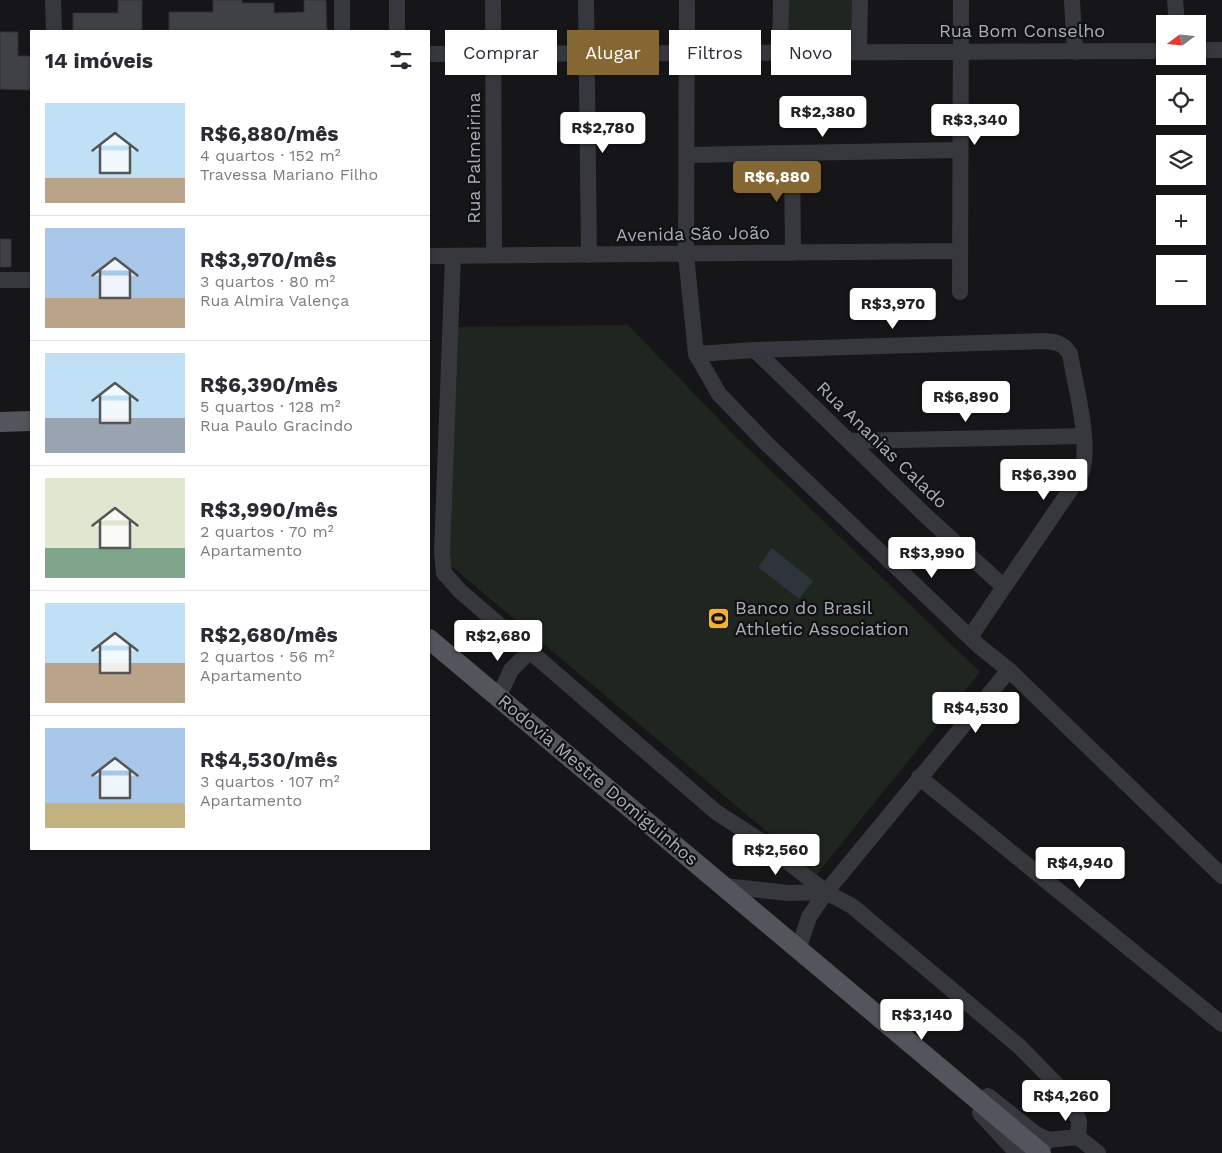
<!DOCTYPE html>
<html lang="pt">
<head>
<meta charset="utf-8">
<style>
  body { margin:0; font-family:"Work Sans",sans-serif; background:#f2f2f3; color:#2b2b33; height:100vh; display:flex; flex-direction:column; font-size:19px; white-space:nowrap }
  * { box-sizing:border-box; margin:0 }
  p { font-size:16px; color:#7c7c81 }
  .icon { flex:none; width:28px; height:28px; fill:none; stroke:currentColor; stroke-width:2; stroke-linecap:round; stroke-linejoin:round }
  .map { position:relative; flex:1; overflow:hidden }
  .sheet { position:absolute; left:30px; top:30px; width:400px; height:820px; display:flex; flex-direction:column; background:#fff; border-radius:0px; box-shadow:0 1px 4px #0004 }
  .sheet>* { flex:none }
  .top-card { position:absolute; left:445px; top:30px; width:475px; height:45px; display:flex; gap:10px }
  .needle { width:32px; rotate:254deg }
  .fabs { position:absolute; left:1156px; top:15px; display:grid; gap:10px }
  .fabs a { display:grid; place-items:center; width:50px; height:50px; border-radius:0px; background:#fff; box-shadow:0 1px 4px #0004; font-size:25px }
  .price { position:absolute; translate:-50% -42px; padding:0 11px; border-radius:5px; background:#fff; color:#222; font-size:16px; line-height:32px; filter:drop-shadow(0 1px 2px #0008) }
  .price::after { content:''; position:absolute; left:50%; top:30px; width:15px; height:11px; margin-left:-8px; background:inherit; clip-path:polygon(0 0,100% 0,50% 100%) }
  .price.selected { background:#856733; color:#fff }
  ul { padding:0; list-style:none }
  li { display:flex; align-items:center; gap:15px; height:125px; padding:0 15px }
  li+li { border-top:1px solid #e1e1e2 }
  li span { display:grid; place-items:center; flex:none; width:140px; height:100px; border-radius:0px; color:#555 }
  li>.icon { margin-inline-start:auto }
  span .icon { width:60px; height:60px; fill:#fffc; stroke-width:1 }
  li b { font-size:21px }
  h2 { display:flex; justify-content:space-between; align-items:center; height:60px; padding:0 15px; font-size:21px }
  .tag { padding:0 18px; border-radius:0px; background:#fff; box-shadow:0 1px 4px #0004; font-size:18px; line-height:45px }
  .tag.selected { background:#856733; color:#fff }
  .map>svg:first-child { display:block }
  .green { fill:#1e261f }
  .water { fill:#2c353c }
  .building { fill:#404145; stroke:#303034 }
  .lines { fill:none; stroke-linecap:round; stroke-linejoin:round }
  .minor { stroke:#37383d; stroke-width:16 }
  .major { stroke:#53555c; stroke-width:20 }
  .labels { text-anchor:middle; stroke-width:4.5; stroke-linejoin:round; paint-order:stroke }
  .street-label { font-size:18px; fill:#a8adb8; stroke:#111113 }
  .poi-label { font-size:18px; fill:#a8adb8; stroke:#111113; text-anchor:start }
</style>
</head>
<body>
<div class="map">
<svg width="1222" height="1153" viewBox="0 0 1222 1153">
  <rect width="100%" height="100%" fill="#161618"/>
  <path class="green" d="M786,0H854L853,46H785Z
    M628,325L733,434L980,672L817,874L449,564L455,327Z"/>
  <path class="water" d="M772,548L813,581L799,599L758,567Z"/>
  <path class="building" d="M118,0H142V31H73V13H118Z
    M213,0H242V3H274V13L304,12V0H326L327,31H169V12H213Z
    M0,32H18V56H31V90L0,89Z
    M0,239H11V267H0Z"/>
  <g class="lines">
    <path class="minor" d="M53,0L54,31
      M342,0V31
      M493,0L494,255
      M586,0L589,255
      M687,0L686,255L696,354L719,394L767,444L979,646L1009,670L1222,876
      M1072,0L1075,52
      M1175,0L1177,24
      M397,31V0
      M859,50L860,0
      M1198,50H1222
      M780,51L781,0
      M429,54L1165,51
      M792,154L793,253
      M687,155L959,150
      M429,256L958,251
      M453,256L442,553L444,573L460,591L716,812L764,843L826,892L852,906L1020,1047L1068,1096L1079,1121L1078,1137
      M0,280H31
      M960,292L961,0
      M755,350L926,516L1004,587
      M696,354L755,350L1045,341C1056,342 1063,343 1070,354C1075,385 1092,445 1081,474L970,637
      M850,441L1084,436
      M499,696L511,670L530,651
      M919,777L1222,1024
      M724,886L788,893L826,892
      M798,950L809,917L826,892L1009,670
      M988,1096L1036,1134L1048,1140
      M980,1113L1017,1153
      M1042,1148L1048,1140L1078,1137L1098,1153"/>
    <path class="major" d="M0,422L31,421
      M429,639L1041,1153"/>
  </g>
  <defs>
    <symbol id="stadium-square" viewBox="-11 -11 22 22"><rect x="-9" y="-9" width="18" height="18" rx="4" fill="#f2b134" stroke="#111113"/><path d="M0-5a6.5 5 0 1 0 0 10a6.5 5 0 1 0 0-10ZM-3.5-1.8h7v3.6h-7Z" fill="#111"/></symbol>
  </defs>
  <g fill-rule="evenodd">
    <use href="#stadium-square" x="706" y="606" width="25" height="25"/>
  </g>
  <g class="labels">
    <g class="street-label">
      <text x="1022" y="37">Rua Bom Conselho</text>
      <text transform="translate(474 158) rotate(-90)" y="6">Rua Palmeirina</text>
      <text transform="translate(693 234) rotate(-1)" y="6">Avenida São João</text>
      <text transform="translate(882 445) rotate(44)" y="6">Rua Ananias Calado</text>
      <text transform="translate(598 780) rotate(40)" y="6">Rodovia Mestre Domiguinhos</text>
    </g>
    <g class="poi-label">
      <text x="735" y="614">Banco do Brasil<tspan x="735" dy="21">Athletic Association</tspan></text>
    </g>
  </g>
</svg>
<div class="fabs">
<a><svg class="needle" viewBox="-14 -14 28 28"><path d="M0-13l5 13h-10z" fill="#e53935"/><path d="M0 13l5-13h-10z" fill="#7c7c81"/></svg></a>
<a><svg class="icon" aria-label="locate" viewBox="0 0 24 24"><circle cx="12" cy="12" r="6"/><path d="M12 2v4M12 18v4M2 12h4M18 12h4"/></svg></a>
<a><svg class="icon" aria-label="layers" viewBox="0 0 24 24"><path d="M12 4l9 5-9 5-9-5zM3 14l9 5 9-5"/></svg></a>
<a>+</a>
<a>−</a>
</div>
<b class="price" style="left:823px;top:138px">R$2,380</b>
<b class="price" style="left:975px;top:146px">R$3,340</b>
<b class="price" style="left:603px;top:154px">R$2,780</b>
<b class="price selected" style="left:777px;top:203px">R$6,880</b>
<b class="price" style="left:893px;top:330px">R$3,970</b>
<b class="price" style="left:966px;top:423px">R$6,890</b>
<b class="price" style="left:1044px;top:501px">R$6,390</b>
<b class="price" style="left:932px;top:579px">R$3,990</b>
<b class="price" style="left:498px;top:662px">R$2,680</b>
<b class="price" style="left:976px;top:734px">R$4,530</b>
<b class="price" style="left:776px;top:876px">R$2,560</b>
<b class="price" style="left:1080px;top:889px">R$4,940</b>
<b class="price" style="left:922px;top:1041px">R$3,140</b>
<b class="price" style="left:1066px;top:1122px">R$4,260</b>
<div class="top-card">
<a class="tag">Comprar</a>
<a class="tag selected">Alugar</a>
<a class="tag">Filtros</a>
<a class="tag">Novo</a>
</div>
<section class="sheet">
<h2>14 imóveis<svg class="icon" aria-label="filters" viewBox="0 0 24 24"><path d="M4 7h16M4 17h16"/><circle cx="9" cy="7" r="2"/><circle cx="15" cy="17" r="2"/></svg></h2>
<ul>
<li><span style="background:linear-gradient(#bfe0f5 75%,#b9a48a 0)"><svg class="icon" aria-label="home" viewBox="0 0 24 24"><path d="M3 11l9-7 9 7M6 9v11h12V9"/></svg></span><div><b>R$6,880/mês</b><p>4 quartos · 152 m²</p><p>Travessa Mariano Filho</p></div></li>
<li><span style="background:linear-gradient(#a9c7e8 70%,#b9a48a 0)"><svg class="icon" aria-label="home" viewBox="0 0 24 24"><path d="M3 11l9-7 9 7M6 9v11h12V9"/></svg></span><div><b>R$3,970/mês</b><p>3 quartos · 80 m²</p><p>Rua Almira Valença</p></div></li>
<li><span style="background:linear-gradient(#bfe0f5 65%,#9aa5b1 0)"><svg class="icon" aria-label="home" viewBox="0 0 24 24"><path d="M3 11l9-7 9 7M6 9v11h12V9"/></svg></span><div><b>R$6,390/mês</b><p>5 quartos · 128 m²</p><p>Rua Paulo Gracindo</p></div></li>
<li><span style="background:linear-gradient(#dfe7d0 70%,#7fa58c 0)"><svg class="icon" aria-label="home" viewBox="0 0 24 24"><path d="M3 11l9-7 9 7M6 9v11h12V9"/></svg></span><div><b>R$3,990/mês</b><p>2 quartos · 70 m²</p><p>Apartamento</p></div></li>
<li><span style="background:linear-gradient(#bfe0f5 60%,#b9a48a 0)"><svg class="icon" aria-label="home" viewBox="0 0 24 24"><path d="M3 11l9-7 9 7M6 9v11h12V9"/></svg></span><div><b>R$2,680/mês</b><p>2 quartos · 56 m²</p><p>Apartamento</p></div></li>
<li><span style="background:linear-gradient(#a9c7e8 75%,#c2b280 0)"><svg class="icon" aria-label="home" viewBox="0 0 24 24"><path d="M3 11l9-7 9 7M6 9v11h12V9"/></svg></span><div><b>R$4,530/mês</b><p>3 quartos · 107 m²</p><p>Apartamento</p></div></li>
</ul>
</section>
</div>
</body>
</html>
